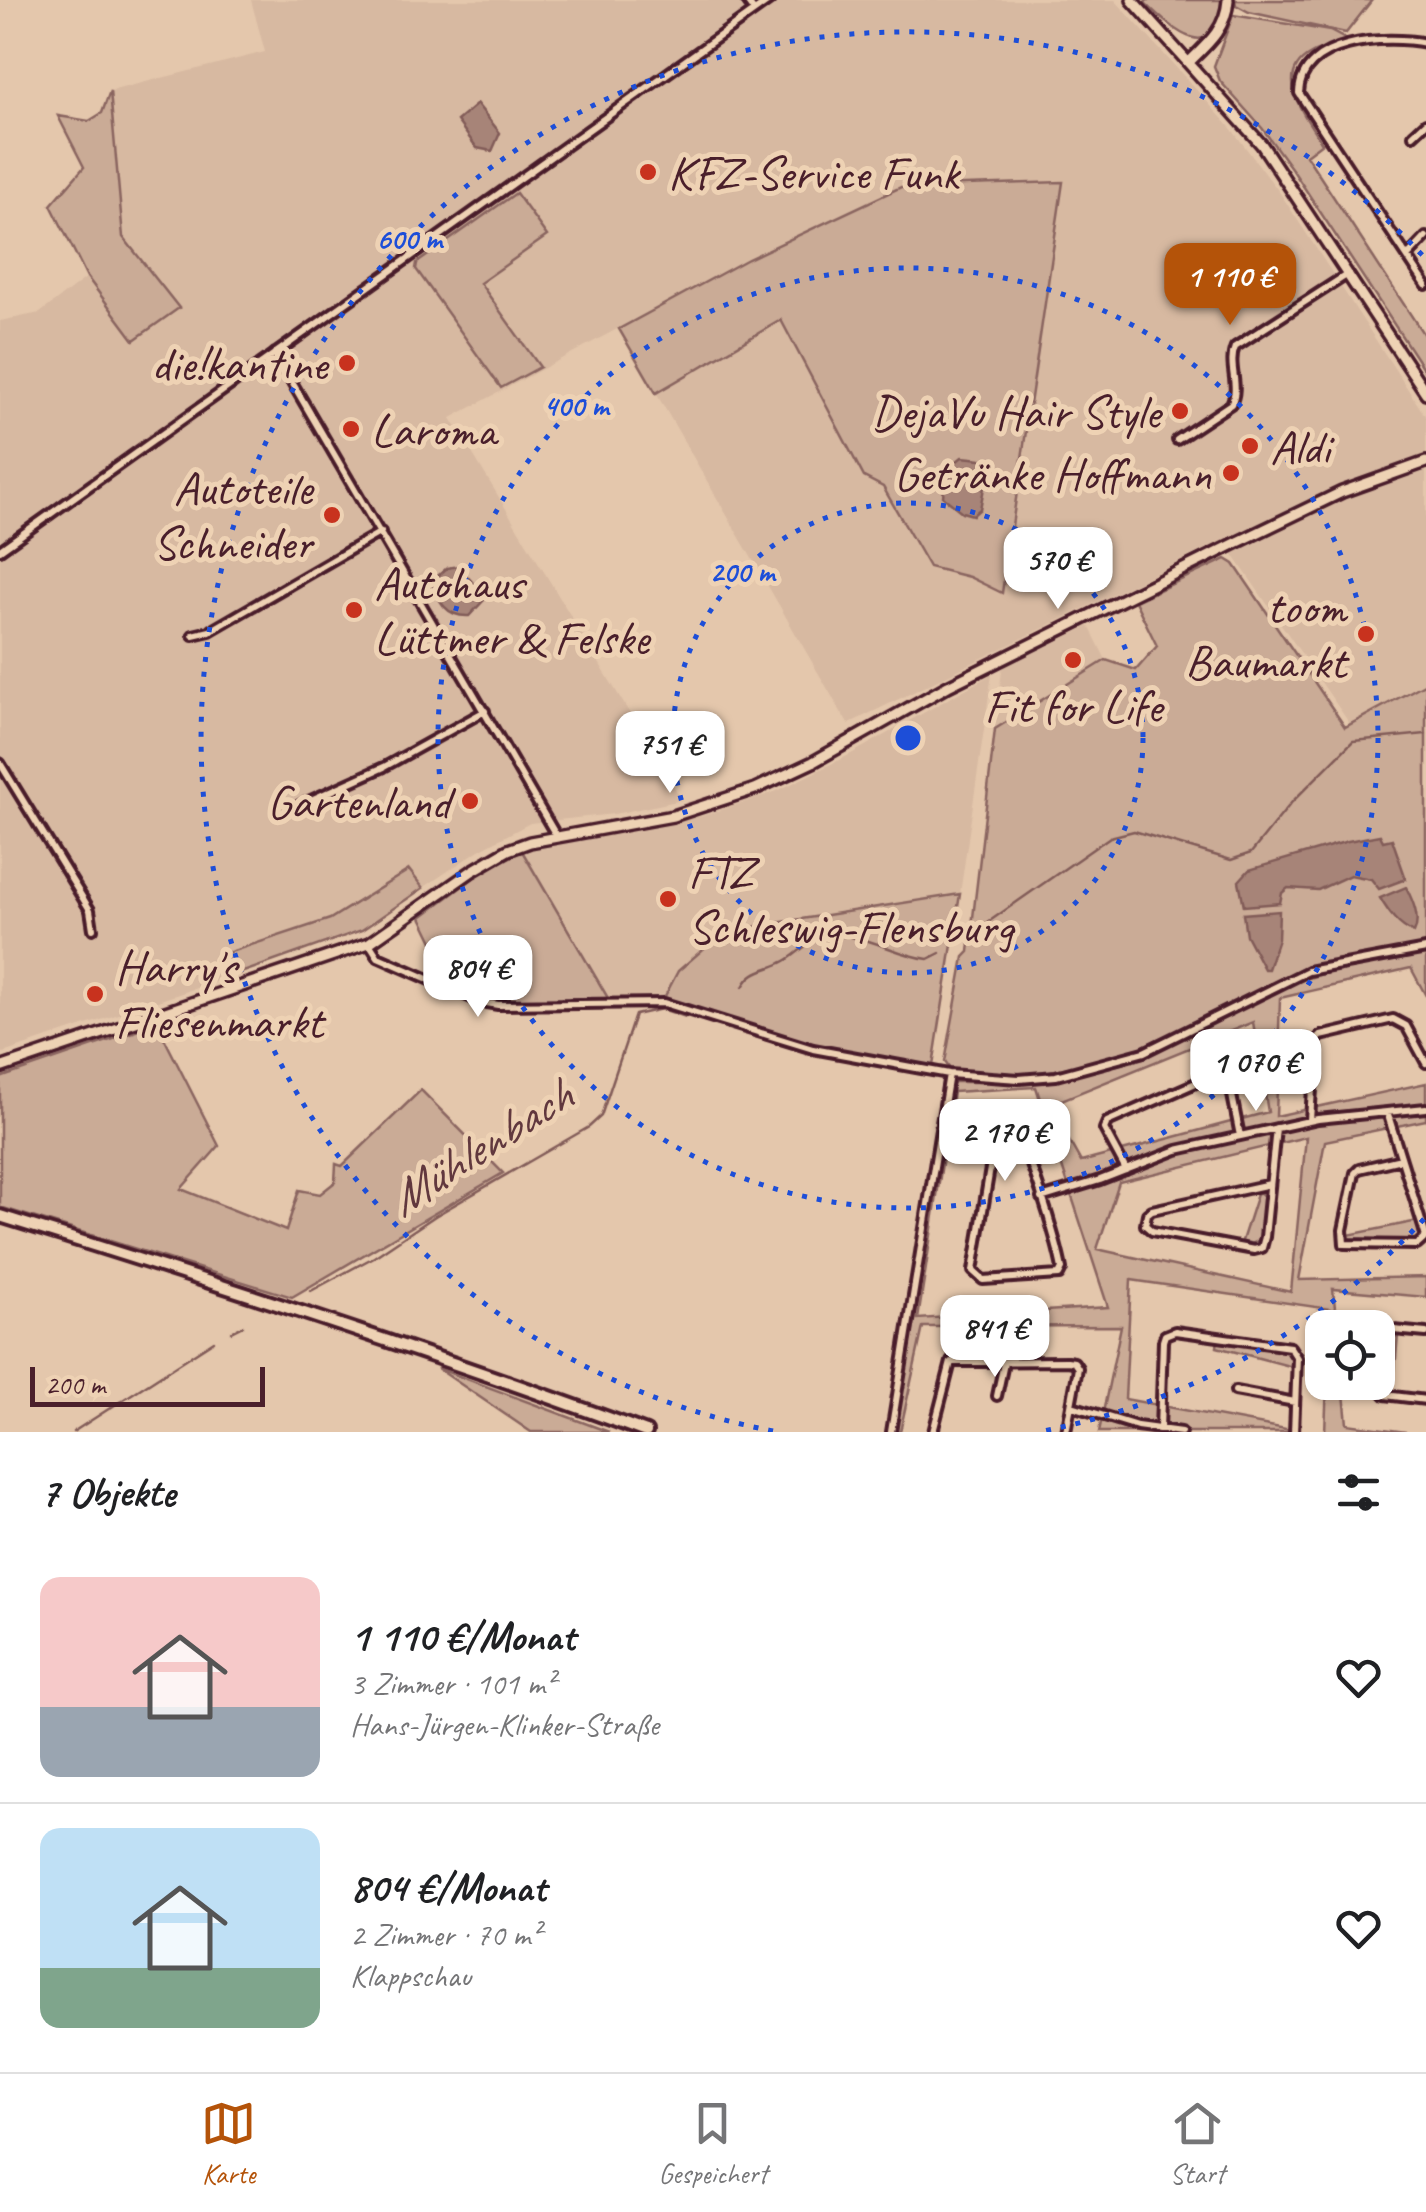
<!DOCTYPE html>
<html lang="de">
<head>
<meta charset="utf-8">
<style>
  body { margin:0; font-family:Caveat,sans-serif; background:#f2f2f2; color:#202124; height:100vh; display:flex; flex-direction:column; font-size:38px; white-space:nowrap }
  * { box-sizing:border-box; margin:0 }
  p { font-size:32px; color:#757577 }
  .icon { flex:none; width:55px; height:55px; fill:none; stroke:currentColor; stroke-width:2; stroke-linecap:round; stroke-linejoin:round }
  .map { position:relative; height:1432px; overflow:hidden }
  .side { display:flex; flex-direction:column; background:#fff; flex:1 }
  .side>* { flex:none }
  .controls { position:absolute; left:1305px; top:1310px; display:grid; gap:20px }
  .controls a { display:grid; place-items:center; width:90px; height:90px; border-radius:20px; background:#fff; box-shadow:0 2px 8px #0004; font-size:50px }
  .scale { position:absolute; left:30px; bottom:25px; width:235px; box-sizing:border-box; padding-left:10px; border:5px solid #4a1f2b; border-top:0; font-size:28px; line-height:35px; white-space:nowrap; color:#4a1f2b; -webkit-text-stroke:8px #eed2b4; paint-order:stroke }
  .price { position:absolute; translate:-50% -85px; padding:0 22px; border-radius:20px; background:#fff; color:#222; font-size:32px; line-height:65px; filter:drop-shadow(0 2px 5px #0008) }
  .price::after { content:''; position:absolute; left:50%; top:60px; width:30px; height:22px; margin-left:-15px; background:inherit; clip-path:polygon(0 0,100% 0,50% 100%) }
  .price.active { background:#b45309; color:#fff }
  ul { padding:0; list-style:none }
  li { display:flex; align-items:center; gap:30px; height:250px; padding:0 40px }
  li+li { border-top:2px solid #e0e0e0 }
  li span { display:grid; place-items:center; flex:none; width:280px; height:200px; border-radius:20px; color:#555 }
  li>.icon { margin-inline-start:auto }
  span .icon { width:120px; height:120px; fill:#fffc; stroke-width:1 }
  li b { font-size:42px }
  h2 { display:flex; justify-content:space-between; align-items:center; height:120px; padding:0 40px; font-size:42px }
  .menu { display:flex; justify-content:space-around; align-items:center; height:140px; border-top:2px solid #e0e0e0; background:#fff; font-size:28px; color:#757577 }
  .menu a { display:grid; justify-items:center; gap:5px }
  .menu .active { color:#b45309 }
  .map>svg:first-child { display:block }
  .built { fill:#d7b9a1 }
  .green { fill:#caab96; stroke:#8a6560; stroke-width:2.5; fill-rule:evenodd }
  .water { fill:#a78478; stroke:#825c59; stroke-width:2.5 }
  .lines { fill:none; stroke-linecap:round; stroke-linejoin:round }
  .stream { stroke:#825c59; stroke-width:2.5 }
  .street-casing { stroke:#4a1f2b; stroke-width:14 }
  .secondary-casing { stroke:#4a1f2b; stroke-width:16 }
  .primary-casing { stroke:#4a1f2b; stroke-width:18 }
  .street { stroke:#eed2b4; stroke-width:6 }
  .secondary { stroke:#eed2b4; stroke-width:9 }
  .primary { stroke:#eed2b4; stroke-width:10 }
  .ring { fill:none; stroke:#1d4ed8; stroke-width:5; stroke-dasharray:5 10 }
  .poi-dot { fill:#c8321e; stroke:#eed2b4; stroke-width:4 }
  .labels { text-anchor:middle; stroke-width:10; stroke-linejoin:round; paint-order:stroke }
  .poi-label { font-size:48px; fill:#4a1f2b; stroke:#eed2b4; text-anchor:start }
  .water-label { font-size:50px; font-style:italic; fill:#61383e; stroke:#eed2b4 }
  .centre { fill:#1d4ed8; stroke:#eed2b4; stroke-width:5 }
  .ring-label { font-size:30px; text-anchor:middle; font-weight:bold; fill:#1d4ed8; stroke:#eed2b4; stroke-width:10; stroke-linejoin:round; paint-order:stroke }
</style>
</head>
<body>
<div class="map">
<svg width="1426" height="1432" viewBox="0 0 1426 1432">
  <rect width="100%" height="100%" fill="#e4c7ac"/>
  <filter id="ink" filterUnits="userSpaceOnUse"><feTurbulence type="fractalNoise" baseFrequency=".01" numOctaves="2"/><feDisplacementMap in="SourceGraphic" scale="20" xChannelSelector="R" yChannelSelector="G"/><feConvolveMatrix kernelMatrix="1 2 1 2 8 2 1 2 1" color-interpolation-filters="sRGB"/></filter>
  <g filter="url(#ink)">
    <path class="built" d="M251,0H1115L1230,127L1280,193L1426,417V683L1350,724L1223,540L848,724L656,393L781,319L864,477L883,487L927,565L1063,182L901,187L748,259L451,418L682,800L614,814L530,823L479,850L423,888L409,870L330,919L225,954L235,975L0,1054V321L40,313L87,277L134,340L178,307L123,237L110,91L265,52Z
      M1089,626L1106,660L995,729L1002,670L1006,665Z
      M992,674L960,894L757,926L678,971L664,998H608L522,851L556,841L628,833L702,816L777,791L851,754Z"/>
    <path class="green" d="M1147,0H1223C1215,69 1173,30 1145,3Z
      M1235,0H1372L1346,33L1249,12L1236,5Z
      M1233,15L1330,31L1349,41C1337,45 1322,48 1311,54C1272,75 1306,118 1322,143L1306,155L1426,338V373L1294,172L1262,128L1220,81L1214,66Z
      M110,91L123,237L179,308L134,340L87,277L51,205L84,167L58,116L89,121L102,113Z
      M1063,182L1002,593L969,577L929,567L883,487L864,477L781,320L656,393L619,329L748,259L901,187Z
      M516,193L547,236L480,283L540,367L501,388L416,269L417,263Z
      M1226,559L1234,564L1345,727L1426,683V944L1304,967L1201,1021L1123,1055L1042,1073L1002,1074L950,1069L945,1062L964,957L969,952L995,729L1106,660L1136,670L1157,646L1135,601Z
      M522,851L608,998C557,999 504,1007 456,989L421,917L483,871Z
      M409,870L423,888L362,930L235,975L224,954L330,919Z
      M960,894L933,1066L812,1045L664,998L678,971L709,944L757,926Z
      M1426,954V996L1411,968L1280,998L1276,1116L1426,1083V1120L1325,1141L1299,1280L1426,1277V1297L1333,1289L1337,1327H1330V1309L1131,1280L1125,1399L1302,1432H1099L1121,1326L923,1327L900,1432H894L914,1325L948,1096L954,1082C1024,1083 1091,1079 1156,1051C1204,1030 1250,999 1299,981C1339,967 1385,963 1426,954ZM1253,1022L1268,1112L1081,1162L1049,1105ZM1036,1087L1108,1307L918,1319L953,1092ZM1306,1137L1291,1292L1097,1249L1119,1182Z
      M157,1024L219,1146L181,1189L286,1231L299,1190L320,1194L335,1182L336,1164L342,1166L421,1090L503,1173L292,1297L0,1207V1078Z
      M1258,1191L1265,1197L1261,1239L1248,1246L1241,1244Z
      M1418,1221L1419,1237L1410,1243H1388L1385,1240L1355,1244L1348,1235Z
      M1388,1334H1398L1393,1393L1383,1385C1389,1369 1378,1354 1379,1337Z
      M1218,1339L1257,1348L1262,1345C1277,1348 1295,1347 1293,1367L1217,1347Z
      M437,1368L609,1432H531Z
      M1327,1383H1343L1347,1424L1406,1432H1325Z"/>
    <path class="water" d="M477,104L500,133L492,151L477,148L457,121Z
      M962,457L981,459L988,466L980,509L973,515L962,512L943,497L945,471Z
      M458,566L484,595V600L469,616C446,617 438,601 432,581L447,568Z
      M1380,835L1383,841L1392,839L1406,879L1379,889L1371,879L1350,875L1318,890L1288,888L1282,893L1280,903L1244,906L1239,881L1249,870L1348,841Z
      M1406,887C1413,901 1421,919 1414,933C1398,926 1389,913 1380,898Z
      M1279,911L1278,939L1268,969H1264L1246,935L1243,914Z"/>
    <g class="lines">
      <path class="stream" d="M974,932L1110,837L1134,831L1231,860L1251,853L1292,802L1353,741L1426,734
        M743,987C752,969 765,971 781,963C796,957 805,942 821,938C863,929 889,954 928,959L940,953
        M311,1291L374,1257L435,1216L589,1127L601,1116L635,1015L662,1009L686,1017L690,1015
        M231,1332L243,1326
        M73,1432L214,1341"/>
      <defs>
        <path id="street" d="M746,0L754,11
          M1426,43C1386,35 1301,39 1299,93L1426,285
          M1413,135L1426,123
          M1408,256L1426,237
          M275,353L557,837
          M1177,440L1231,404C1241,386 1227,366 1235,347L1348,274
          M0,550L770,0
          M193,635L210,631L381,532
          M0,763L90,910L93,929
          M300,805L384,767L485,711
          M369,943L378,957L481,1002L498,1005L664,1003L813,1049L949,1074L1019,1079L1056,1076L1144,1052L1308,971L1426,949
          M1387,1112L1426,1237L1417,1245L1344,1244L1343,1230L1355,1173L1359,1169L1401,1159
          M1310,1120L1315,1042L1321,1036L1393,1019L1406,1026L1426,1063
          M1009,1125C1027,1136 1058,1245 1062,1269L1059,1275L983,1280L973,1271L996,1132Z
          M1126,1170L1104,1129L1107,1122L1214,1075L1224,1077L1231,1090L1240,1136
          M1270,1184L1152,1210L1147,1214L1145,1225L1152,1231L1254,1250L1262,1248L1265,1237L1276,1128
          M1041,1198L1100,1180L1177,1150L1318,1119L1426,1108
          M1378,1332L1383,1329L1426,1333
          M1378,1369L1379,1388L1385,1395L1426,1400
          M1235,1391L1295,1402
          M997,1396L1004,1363
          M1072,1406L1137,1426L1181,1432
          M1160,1429L1163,1341L1165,1335L1175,1331L1290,1347L1297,1358L1294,1432
          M891,1432L949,1074
          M933,1432L951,1362L1067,1361L1074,1362L1078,1368L1066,1432"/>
        <path id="secondary" d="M1132,0L1262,145L1426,393
          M1189,62C1209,43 1226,28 1228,0
          M0,1068L369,943L472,871L508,850L530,842L673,816L755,789L813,762L948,686L1236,543L1342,492L1426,462"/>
        <path id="primary" d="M0,1216C217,1283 433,1353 646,1432"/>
      </defs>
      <use href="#street" class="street-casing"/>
      <use href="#secondary" class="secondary-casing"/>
      <use href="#primary" class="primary-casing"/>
      <use href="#street" class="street"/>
      <use href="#secondary" class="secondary"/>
      <use href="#primary" class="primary"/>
    </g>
  </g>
  <g class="ring">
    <circle cx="908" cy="738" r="235"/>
    <circle cx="908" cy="738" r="470"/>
    <path d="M1424 1219A706 706 0 0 1 1043 1431M773 1431A706 706 0 1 1 1424 257"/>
  </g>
  <g class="poi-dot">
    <circle cx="648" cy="172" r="10"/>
    <circle cx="347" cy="363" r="10"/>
    <circle cx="1180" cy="411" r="10"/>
    <circle cx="351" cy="429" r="10"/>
    <circle cx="1250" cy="446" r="10"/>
    <circle cx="1231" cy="473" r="10"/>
    <circle cx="332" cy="515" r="10"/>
    <circle cx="354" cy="610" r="10"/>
    <circle cx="1366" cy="634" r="10"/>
    <circle cx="1073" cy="660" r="10"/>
    <circle cx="470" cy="801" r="10"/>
    <circle cx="668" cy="899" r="10"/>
    <circle cx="95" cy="994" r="10"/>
  </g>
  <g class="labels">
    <g class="poi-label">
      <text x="668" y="189">KFZ-Service Funk</text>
      <text x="327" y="380" text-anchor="end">die!kantine</text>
      <text x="1160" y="428" text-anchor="end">DejaVu Hair Style</text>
      <text x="371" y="446">Laroma</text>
      <text x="1270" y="463">Aldi</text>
      <text x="1211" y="490" text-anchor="end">Getränke Hoffmann</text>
      <text x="312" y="504" text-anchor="end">Autoteile<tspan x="312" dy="55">Schneider</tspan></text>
      <text x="374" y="599">Autohaus<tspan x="374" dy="55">Lüttmer &amp; Felske</tspan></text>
      <text x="1346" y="623" text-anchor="end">toom<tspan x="1346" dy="55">Baumarkt</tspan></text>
      <text x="1073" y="722" text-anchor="middle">Fit for Life</text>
      <text x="450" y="818" text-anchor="end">Gartenland</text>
      <text x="688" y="888">FTZ<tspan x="688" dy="55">Schleswig-Flensburg</tspan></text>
      <text x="115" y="983">Harry's<tspan x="115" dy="55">Fliesenmarkt</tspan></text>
    </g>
    <g class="water-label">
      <text transform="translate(479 1146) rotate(-33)" y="18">Mühlenbach</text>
    </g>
  </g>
  <circle cx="908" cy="738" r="15" class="centre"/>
  <g class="ring-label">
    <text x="409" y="249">600 m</text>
    <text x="576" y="416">400 m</text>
    <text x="742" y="582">200 m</text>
  </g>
</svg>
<div class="controls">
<a><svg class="icon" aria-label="locate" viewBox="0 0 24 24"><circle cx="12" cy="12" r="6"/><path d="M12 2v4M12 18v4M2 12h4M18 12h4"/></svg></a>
</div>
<div class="scale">200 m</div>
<b class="price active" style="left:1230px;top:328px">1 110 €</b>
<b class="price" style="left:1058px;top:612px">570 €</b>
<b class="price" style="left:670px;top:796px">751 €</b>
<b class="price" style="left:478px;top:1020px">804 €</b>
<b class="price" style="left:1256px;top:1114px">1 070 €</b>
<b class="price" style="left:1005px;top:1184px">2 170 €</b>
<b class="price" style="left:995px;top:1380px">841 €</b>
</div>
<section class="side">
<h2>7 Objekte<svg class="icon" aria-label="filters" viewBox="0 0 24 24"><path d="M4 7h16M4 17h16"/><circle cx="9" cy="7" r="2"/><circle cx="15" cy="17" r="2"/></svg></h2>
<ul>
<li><span style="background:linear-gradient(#f6c9c9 65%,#9aa5b1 0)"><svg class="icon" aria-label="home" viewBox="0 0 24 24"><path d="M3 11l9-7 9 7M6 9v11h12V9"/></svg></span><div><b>1 110 €/Monat</b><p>3 Zimmer · 101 m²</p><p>Hans-Jürgen-Klinker-Straße</p></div><svg class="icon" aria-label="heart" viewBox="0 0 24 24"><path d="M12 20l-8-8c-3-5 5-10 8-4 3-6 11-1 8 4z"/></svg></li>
<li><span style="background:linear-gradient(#bfe0f5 70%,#7fa58c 0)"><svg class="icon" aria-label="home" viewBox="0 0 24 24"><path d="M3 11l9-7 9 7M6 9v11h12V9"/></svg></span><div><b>804 €/Monat</b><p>2 Zimmer · 70 m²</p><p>Klappschau</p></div><svg class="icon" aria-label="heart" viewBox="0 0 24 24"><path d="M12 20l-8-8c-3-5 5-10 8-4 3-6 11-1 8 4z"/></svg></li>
</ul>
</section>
<nav class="menu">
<a class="active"><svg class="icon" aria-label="map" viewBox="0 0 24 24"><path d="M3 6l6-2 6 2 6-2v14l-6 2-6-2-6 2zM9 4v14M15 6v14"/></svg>Karte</a>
<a><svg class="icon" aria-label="saved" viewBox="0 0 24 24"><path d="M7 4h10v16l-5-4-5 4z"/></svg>Gespeichert</a>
<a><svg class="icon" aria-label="home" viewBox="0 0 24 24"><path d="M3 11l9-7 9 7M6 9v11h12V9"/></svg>Start</a>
</nav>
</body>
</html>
